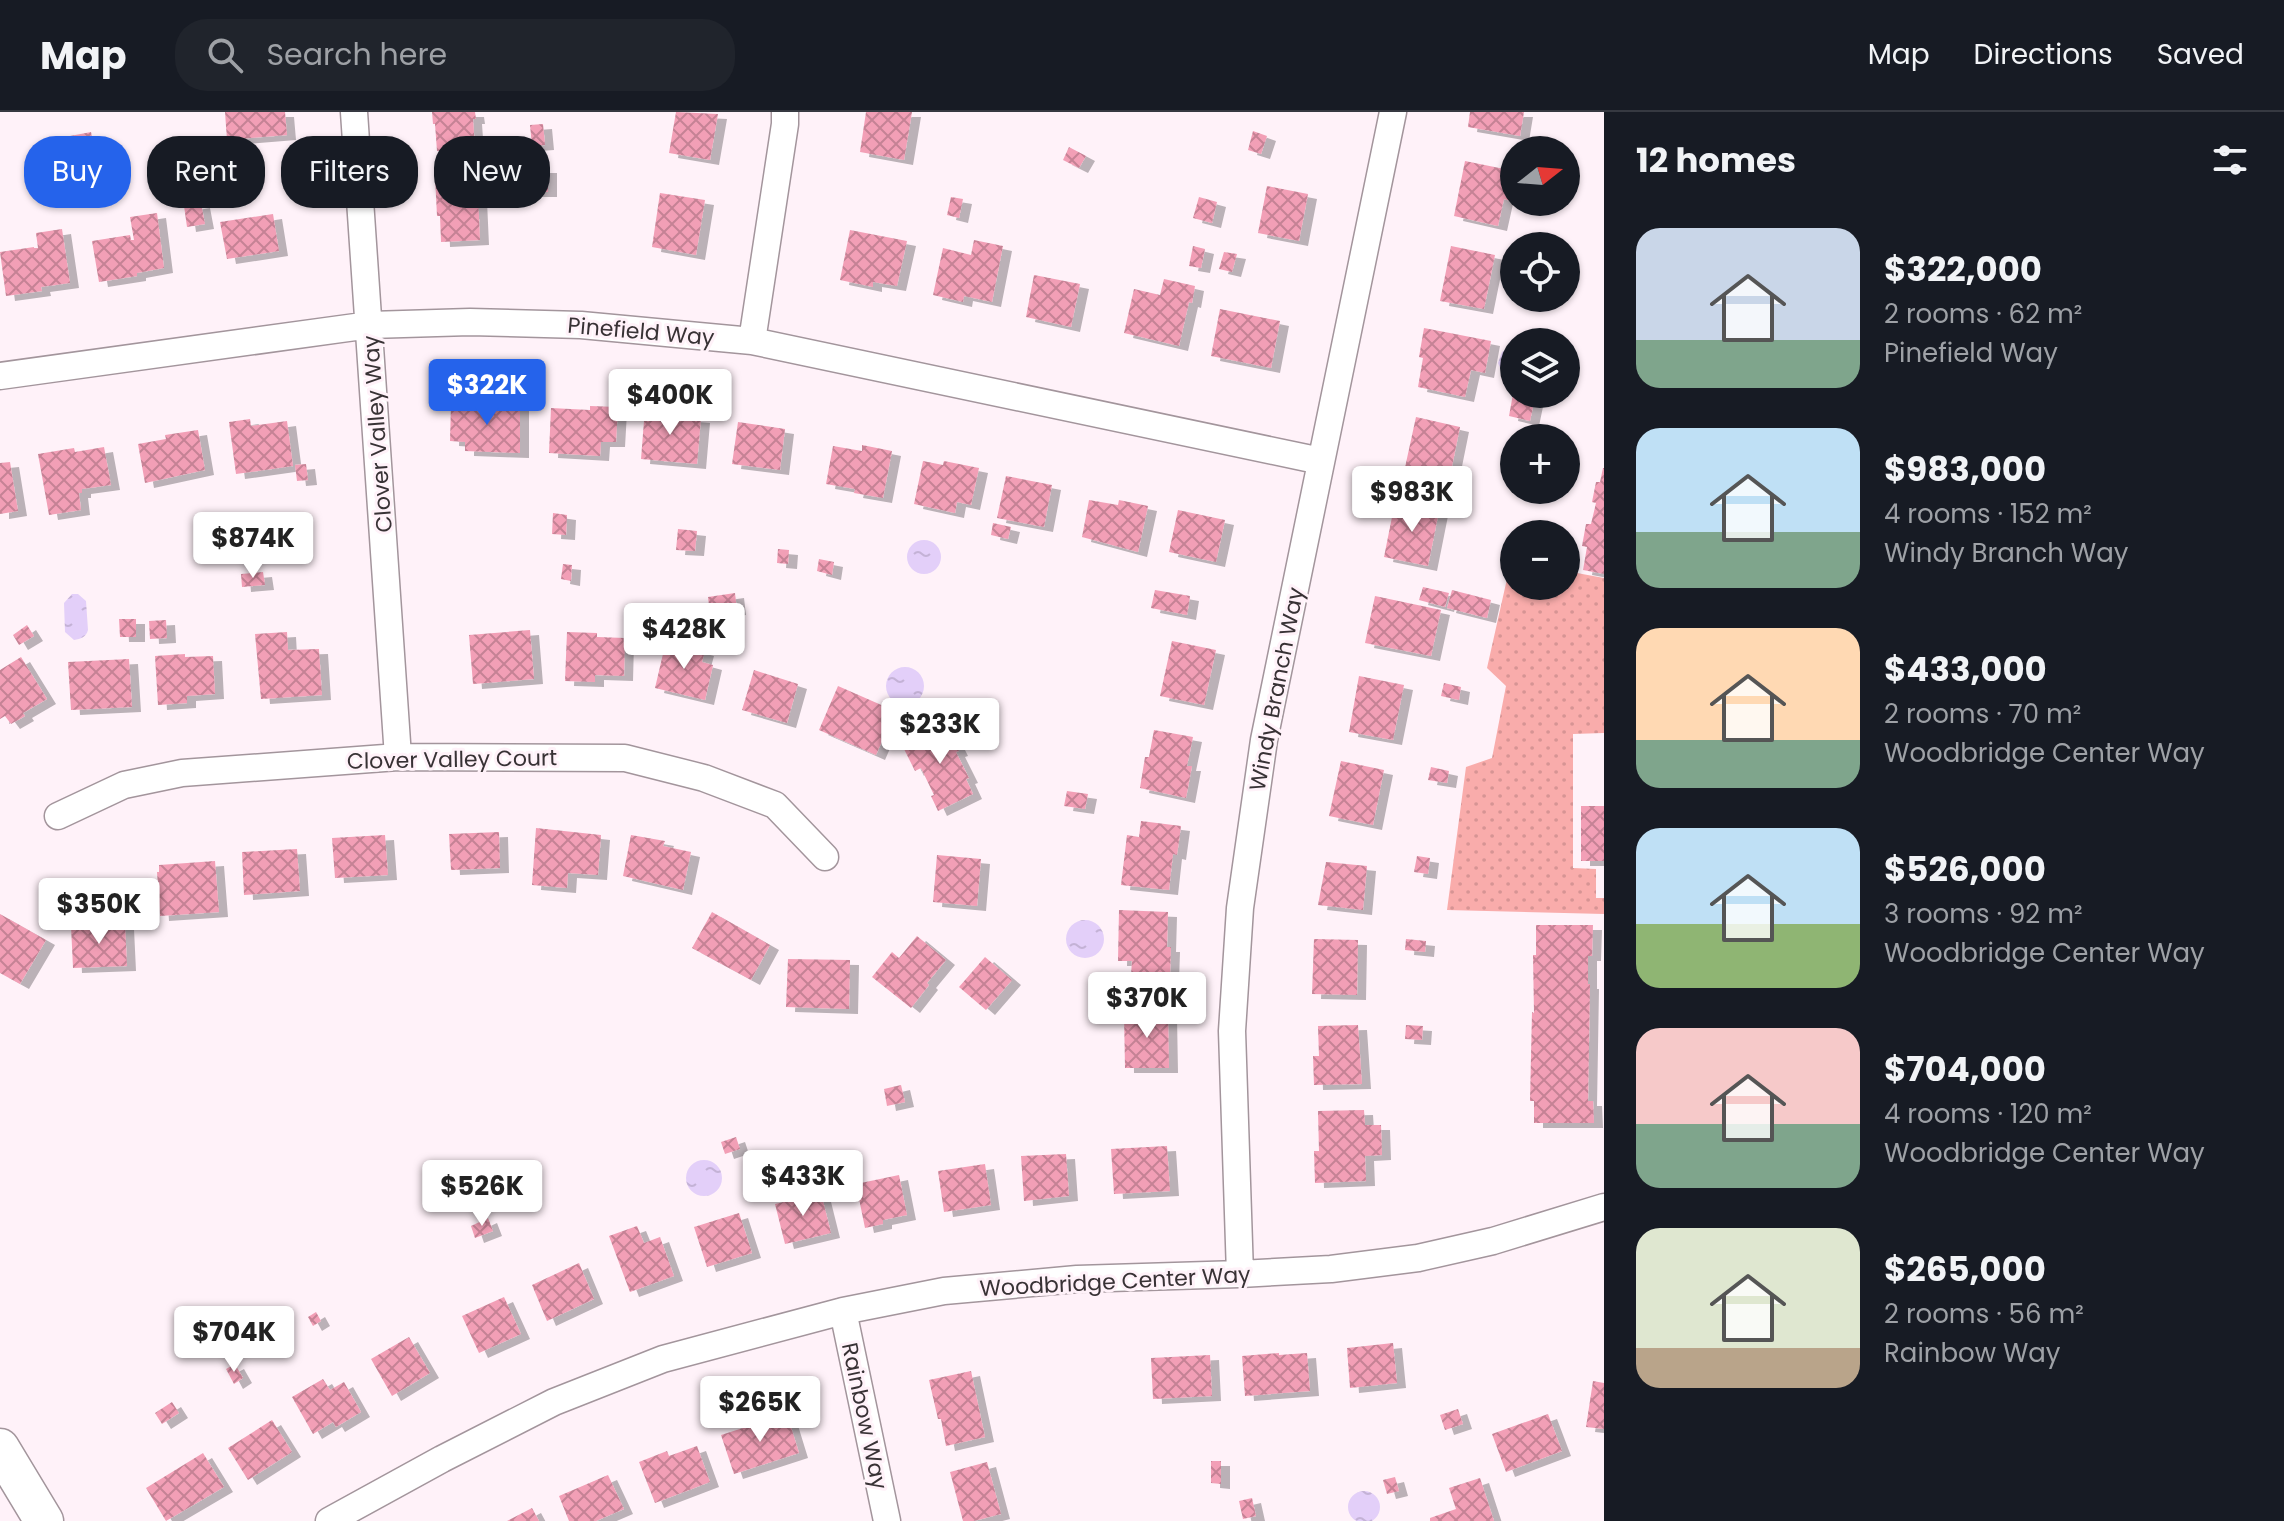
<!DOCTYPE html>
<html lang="en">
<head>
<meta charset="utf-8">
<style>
  body { margin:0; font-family:Poppins,sans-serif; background:#20242c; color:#f1f3f6; height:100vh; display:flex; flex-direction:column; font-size:30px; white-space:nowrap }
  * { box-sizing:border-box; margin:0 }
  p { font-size:26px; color:#9ea1a6 }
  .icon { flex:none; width:44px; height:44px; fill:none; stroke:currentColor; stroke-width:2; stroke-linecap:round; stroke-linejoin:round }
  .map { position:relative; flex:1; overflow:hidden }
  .details { display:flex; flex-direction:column; background:#171b24; width:680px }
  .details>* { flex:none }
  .banner { position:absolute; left:24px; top:24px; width:760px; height:72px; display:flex; gap:16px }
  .needle { width:52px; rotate:73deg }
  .fabs { position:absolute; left:1500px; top:24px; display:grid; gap:16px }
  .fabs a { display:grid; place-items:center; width:80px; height:80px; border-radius:50%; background:#171b24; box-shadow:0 2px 6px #0004; font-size:40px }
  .price { position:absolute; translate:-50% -68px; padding:0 18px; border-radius:8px; background:#fff; color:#222; font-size:26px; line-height:52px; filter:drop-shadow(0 2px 4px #0008) }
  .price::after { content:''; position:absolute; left:50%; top:48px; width:24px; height:18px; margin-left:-12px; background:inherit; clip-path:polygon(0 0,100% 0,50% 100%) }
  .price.current { background:#2563eb; color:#fff }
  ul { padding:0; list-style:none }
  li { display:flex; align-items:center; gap:24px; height:200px; padding:0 32px }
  li span { display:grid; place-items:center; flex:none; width:224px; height:160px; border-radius:24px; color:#555 }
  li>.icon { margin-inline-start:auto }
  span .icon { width:96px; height:96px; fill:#fffc; stroke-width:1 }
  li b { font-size:34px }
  h2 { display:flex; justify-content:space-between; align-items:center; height:96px; padding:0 32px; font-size:34px }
  .pill { padding:0 28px; border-radius:32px; background:#171b24; box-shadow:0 2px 6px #0004; font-size:28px; line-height:72px }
  .pill.current { background:#2563eb; color:#fff }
  header { display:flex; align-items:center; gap:48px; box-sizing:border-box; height:112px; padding:0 40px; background:#171b24; border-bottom:2px solid #363941 }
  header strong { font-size:38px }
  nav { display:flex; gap:44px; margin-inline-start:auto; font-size:28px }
  .search { width:560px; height:72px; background:#20242c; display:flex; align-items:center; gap:20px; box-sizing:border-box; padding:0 28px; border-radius:32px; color:#9ea1a6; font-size:30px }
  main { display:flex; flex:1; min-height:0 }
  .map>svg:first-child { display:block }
  .grass { fill:url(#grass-dots) }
  .water { fill:url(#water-ripples) }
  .building { fill:url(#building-cross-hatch); filter:url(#shadow) }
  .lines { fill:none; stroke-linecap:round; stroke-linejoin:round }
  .street-casing { stroke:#a3959c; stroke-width:29 }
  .secondary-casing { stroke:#a3959c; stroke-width:41 }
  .street { stroke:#fff; stroke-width:26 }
  .secondary { stroke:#fff; stroke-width:38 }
  .labels { text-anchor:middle; stroke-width:6; stroke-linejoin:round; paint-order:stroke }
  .street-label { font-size:22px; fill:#383235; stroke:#fff2f9 }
</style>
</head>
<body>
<header>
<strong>Map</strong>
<div class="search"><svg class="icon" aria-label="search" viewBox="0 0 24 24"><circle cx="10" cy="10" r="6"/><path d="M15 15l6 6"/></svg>Search here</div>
<nav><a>Map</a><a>Directions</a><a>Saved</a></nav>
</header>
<main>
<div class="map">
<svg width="1604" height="1409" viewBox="0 0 1604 1409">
  <defs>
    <pattern id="grass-dots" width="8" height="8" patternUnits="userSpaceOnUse" patternTransform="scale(2)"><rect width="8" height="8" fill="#f9acab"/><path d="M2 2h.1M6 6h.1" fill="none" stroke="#d69494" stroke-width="1.8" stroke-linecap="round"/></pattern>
    <pattern id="water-ripples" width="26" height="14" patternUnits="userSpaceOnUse" patternTransform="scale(2)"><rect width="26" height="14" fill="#e3cff9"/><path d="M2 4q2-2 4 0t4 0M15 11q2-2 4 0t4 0" fill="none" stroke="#c4b2d6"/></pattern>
    <pattern id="building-cross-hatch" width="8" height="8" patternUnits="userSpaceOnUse" patternTransform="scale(2)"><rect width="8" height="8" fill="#f29fb6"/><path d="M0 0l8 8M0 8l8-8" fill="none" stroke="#c58295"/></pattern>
    <filter id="shadow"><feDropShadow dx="9" dy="5" stdDeviation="0" flood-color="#0004"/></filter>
  </defs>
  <rect width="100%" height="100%" fill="#fff2f9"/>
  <path class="grass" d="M1511,449H1514V474H1566V459L1604,466V621L1573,622V756L1596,757V786H1604V802L1447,798L1466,655L1492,646L1506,574L1487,556Z"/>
  <path class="water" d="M1514,233V268H1512L1503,262L1498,251L1502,240Z
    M907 445a17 17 0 1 1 34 0a17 17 0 1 1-34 0Z
    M72,482H78L86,489L88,518C86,525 81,527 74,528L65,520L64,491Z
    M886 574a19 19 0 1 1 38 0a19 19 0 1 1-38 0Z
    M1066 827a19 19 0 1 1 38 0a19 19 0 1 1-38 0Z
    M686 1066a18 18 0 1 1 36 0a18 18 0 1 1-36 0Z
    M1348 1395a16 16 0 1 1 32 0a16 16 0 1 1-32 0Z"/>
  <path class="building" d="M225,0H285L287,23L227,28Z
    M432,0H475L476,7H473L475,36L437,39L435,12H433Z
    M676,0L718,2L710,48L669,41Z
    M866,0H912L904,48L860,40Z
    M1470,0H1524L1520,24L1468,15Z
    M543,12L545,33L532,34L530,13Z
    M1253,19L1267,24L1261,42L1248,38Z
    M91,20L95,39L74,43L70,24Z
    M1069,35L1086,44L1079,56L1063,48Z
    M1465,49L1514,59V90L1504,87L1498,114L1454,104Z
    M531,56H548V80H532Z
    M477,62L480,128L441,130L440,104H437L435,64Z
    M1267,74L1308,82L1299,129L1258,121Z
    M660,81L705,88L696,143L652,135Z
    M951,85L963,87L959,106L947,103Z
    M1199,85L1217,90L1212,111L1193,106Z
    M201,91L205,112L187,115L184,94Z
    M157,101L164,156L137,161V164L99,170L92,129L130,123L131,128H134L130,105Z
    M273,102L279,139L227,147L220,110Z
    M62,117L70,171L41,175L42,179L6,184L0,140L34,135V136H38L36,121Z
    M850,118L907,129L897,174L873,170V175L840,168Z
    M974,128L1003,134L992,190L964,184L963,190L933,183L943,136L971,143Z
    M1193,134L1205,137L1201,156L1189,154Z
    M1451,134L1495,143L1484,197L1440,189Z
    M1224,140L1237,142L1232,160L1219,157Z
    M1034,163L1080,172L1071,215L1026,205Z
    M1164,167L1195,174L1192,191L1189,190L1179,234L1124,221L1134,177L1160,183Z
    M1220,197L1280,209L1271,256L1211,244Z
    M1424,216L1491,229L1485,261L1471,258L1465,285L1418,275L1423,246L1419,245Z
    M1513,282L1535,285L1530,309L1509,304Z
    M488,289L520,290V341L465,339V330L450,329L451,292L488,293Z
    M590,294L618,295L616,330H601L600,344L549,341L551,296L590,298Z
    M645,296L678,299L677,304L701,306L697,352L641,347Z
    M1416,305L1460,315L1449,369L1404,360Z
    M250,307L251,314L287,309L293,354L236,362L229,310Z
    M738,310L785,317L780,358L732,352Z
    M198,318L205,358L145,371L138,332L166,327L165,323Z
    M862,333L892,339L883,386L854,381L855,377L826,372L833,334L862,339Z
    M104,335L111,373L82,377V381H79L81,398L49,403L38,342L74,336L75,340Z
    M923,349L943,353L944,349L979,356L971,393L957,390L955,401L914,392Z
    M10,350L18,399L0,402V351Z
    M306,352L308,368L297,369L295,353Z
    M1603,356H1604V462L1583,458L1587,435L1582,434L1586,412H1591L1596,391L1592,390L1596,370H1600Z
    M1006,364L1052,373L1044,415L997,406Z
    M1089,388L1118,393L1119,388L1148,394L1138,440L1082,425Z
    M1395,390L1439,399L1428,454L1384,445Z
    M1178,398L1225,408L1216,450L1169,440Z
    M553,401L567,403L566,423L552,422Z
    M993,411L1011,415L1008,427L991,423Z
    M678,417L697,419L695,439L676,438Z
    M778,437L789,438L788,452L777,451Z
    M819,447L834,450L832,463L817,459Z
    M563,452L572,453L571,469L561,467Z
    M263,460L265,473L242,475L241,462Z
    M1423,475L1449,481L1445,495L1419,488Z
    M1155,478L1190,484L1187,503L1151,496Z
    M1452,478L1491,488L1487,506L1447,496Z
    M735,481L737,498L710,502L708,485Z
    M1375,484L1441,498L1431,544L1365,531Z
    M119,507H136V525H120Z
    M166,508L167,526L150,527L149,509Z
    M27,513L34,524L19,533L13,523Z
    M530,518L534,567L473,572L469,523Z
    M287,520L288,538L319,537L322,583L261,587L255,522Z
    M567,520L597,521V525L625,526L624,564L595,563V570L565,569Z
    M666,529L705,539L702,550L713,553L705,588L655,576Z
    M1172,529L1216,538L1204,593L1160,584Z
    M185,542V545L213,544L215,582L187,584V591L158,593L155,544Z
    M21,545L47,587L23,601L25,604L11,612L5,604L0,607V558Z
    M129,547L132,595L71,598L68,550Z
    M754,558L798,572L787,611L742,598Z
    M1359,564L1404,573L1393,628L1349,620Z
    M1444,571L1461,575L1459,588L1441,584Z
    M838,574L895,599L876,643L819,618Z
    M945,611L959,639L956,640L969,666L966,667L973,682L938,699L931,684L934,683L921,656L915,659L902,633Z
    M1154,618L1193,625L1187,654H1192L1186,686L1140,676L1145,645H1149Z
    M1341,649L1384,658L1373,713L1329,704Z
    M1431,655L1449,659L1447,671L1428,668Z
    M1067,679L1088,682L1085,697L1064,694Z
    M1581,694H1604V749H1581Z
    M1141,709L1181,714L1177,743L1173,742L1169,778L1121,773L1127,723L1139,725Z
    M536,716L601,723L598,763L568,761L567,776L532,773Z
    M499,720L500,756L451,758L449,722Z
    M385,723L388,763L335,766L332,726Z
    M631,723L665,729L663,734L691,740L683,778L623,764Z
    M297,737L300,779L244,783L242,740Z
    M937,743L981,747L977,794L933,790Z
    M1417,744L1430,746L1428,762L1414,760Z
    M215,749L219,800L160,804L157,760H159V753Z
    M1326,750L1367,754L1363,798L1318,793Z
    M1119,798L1168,800L1167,835H1171L1170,864L1131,863L1132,849H1118Z
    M712,800L770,833L751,868L692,836Z
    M0,802L46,828L20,872L0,861Z
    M125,812L127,854L73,856L71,814Z
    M1536,813H1593L1592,844H1588V872H1590L1588,989H1593L1594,1011H1534V989H1530L1532,900L1534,901L1533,843H1536Z
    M917,824L946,848L927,871L929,873L911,896L872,865L892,840L899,846Z
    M1314,827L1358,828L1357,883L1312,882Z
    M1406,827L1426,829L1425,840L1405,838Z
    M985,845L1012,868L986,898L959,875Z
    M788,847L850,848L849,897L786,895Z
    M1168,900L1169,956H1125L1124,901Z
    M1358,913L1362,972L1314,973L1313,944H1319L1318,914Z
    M1406,913L1423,914L1422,928L1405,927Z
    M901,973L905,990L887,994L884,977Z
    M1364,998L1365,1013H1381L1382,1043L1365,1044L1366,1069L1315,1071L1314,1039H1319L1318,999Z
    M736,1025L740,1037L725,1042L721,1030Z
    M1167,1034L1170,1079L1114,1082L1111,1037Z
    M1066,1042L1069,1084L1024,1089L1021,1044Z
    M985,1052L991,1093L944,1100L938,1059Z
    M899,1063L907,1103L883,1108V1112L865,1116L856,1072Z
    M821,1081L831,1121L785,1132L775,1092Z
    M739,1101L752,1141L707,1155L694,1115Z
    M488,1106L493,1119L475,1126L471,1114Z
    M637,1114L644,1131L660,1125L674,1164L630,1180L609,1124Z
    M579,1151L594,1187L547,1209L532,1173Z
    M504,1185L521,1222L479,1241L462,1204Z
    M316,1200L321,1209L313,1214L308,1205Z
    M409,1225L430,1261L392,1284L371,1247Z
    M1393,1231L1397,1271L1350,1276L1347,1236Z
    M1279,1241V1243L1307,1241L1310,1279L1245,1284L1242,1244Z
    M1210,1243L1212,1284L1153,1287L1151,1246Z
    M235,1252L243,1266L234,1272L226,1257Z
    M971,1259L985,1325L946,1334L941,1307H938L929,1268Z
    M323,1267L330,1278L344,1270L361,1300L336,1315L333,1310L313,1322L292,1285Z
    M1593,1269L1604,1271V1317L1586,1315Z
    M172,1290L179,1301L162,1312L155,1301Z
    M1458,1297L1463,1312L1445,1318L1440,1303Z
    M787,1302L799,1341L734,1362L721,1323Z
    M1548,1302L1562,1339L1506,1360L1492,1322Z
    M272,1308L292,1340L248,1368L228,1336Z
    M697,1334L710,1370L655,1391L639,1350L667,1339L669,1344Z
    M203,1341L224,1375L166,1409L146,1376Z
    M1211,1349H1221V1372L1211,1371Z
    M987,1350L1001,1402L974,1409H963L950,1360Z
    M608,1363L624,1397L596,1409H569L559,1384Z
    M1395,1365L1399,1379L1387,1382L1383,1368Z
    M1480,1366L1494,1409H1430V1406L1456,1397L1449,1376Z
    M1252,1386L1256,1404L1243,1407L1239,1389Z
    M532,1396L539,1409H507Z"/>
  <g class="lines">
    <defs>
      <path id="street" d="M354,0L398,645
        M752,229L785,12V0
        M0,264L370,213L470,210L581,213L752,229L1321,349
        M58,704L124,673L182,661L398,645L625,646L704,666L775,693L825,745
        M1240,1162L1232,919L1240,796L1264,628L1393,0
        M843,1199L887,1409
        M329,1409L442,1347L554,1290L663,1247L843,1199L944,1179L1077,1167L1240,1162L1331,1157L1418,1146L1493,1129L1604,1095"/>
      <path id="secondary" d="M0,1336L44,1409"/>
    </defs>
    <use href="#street" class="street-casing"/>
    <use href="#secondary" class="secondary-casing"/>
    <use href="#street" class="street"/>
    <use href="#secondary" class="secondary"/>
  </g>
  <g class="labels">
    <g class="street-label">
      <text transform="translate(641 219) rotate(5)" y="8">Pinefield Way</text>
      <text transform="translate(377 322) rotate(-94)" y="8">Clover Valley Way</text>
      <text transform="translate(1276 577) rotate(-79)" y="8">Windy Branch Way</text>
      <text transform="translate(452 647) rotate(-1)" y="8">Clover Valley Court</text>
      <text transform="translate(1115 1169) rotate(-3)" y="8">Woodbridge Center Way</text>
      <text transform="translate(865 1304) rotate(78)" y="8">Rainbow Way</text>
    </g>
  </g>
</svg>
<div class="fabs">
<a><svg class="needle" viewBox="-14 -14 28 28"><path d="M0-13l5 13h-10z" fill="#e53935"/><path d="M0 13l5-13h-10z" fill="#9ea1a6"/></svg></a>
<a><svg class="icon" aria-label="locate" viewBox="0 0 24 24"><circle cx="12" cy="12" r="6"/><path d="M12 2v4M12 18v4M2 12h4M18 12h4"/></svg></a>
<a><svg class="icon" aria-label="layers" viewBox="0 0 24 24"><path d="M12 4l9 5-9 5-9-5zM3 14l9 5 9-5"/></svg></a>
<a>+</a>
<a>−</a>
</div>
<b class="price current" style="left:487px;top:315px">$322K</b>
<b class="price" style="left:670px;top:325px">$400K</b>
<b class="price" style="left:1412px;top:422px">$983K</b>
<b class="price" style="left:253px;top:468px">$874K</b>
<b class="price" style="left:684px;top:559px">$428K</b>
<b class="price" style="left:940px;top:654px">$233K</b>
<b class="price" style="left:99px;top:834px">$350K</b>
<b class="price" style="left:1147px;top:928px">$370K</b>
<b class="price" style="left:803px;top:1106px">$433K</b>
<b class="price" style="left:482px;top:1116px">$526K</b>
<b class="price" style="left:234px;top:1262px">$704K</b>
<b class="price" style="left:760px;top:1332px">$265K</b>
<div class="banner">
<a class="pill current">Buy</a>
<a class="pill">Rent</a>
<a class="pill">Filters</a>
<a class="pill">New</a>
</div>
</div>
<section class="details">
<h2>12 homes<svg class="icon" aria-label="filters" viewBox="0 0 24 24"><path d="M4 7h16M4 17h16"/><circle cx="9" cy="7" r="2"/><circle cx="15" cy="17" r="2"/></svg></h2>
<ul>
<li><span style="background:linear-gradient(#c9d6e8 70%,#7fa58c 0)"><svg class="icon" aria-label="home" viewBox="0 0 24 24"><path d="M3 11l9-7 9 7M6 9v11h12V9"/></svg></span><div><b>$322,000</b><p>2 rooms · 62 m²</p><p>Pinefield Way</p></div></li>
<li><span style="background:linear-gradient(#bfe0f5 65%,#7fa58c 0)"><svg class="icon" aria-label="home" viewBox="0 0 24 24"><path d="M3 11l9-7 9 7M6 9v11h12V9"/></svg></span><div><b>$983,000</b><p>4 rooms · 152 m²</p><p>Windy Branch Way</p></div></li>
<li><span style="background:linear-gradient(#ffd9b3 70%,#7fa58c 0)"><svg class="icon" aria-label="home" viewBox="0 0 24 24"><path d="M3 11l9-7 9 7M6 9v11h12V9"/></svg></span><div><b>$433,000</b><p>2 rooms · 70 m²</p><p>Woodbridge Center Way</p></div></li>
<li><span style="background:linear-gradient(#bfe0f5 60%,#8fb573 0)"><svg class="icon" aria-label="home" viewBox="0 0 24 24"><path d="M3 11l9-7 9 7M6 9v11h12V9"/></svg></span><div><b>$526,000</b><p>3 rooms · 92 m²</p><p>Woodbridge Center Way</p></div></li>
<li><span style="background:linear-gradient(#f6c9c9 60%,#7fa58c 0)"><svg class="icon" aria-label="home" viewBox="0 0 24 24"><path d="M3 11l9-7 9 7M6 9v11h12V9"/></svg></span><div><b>$704,000</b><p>4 rooms · 120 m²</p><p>Woodbridge Center Way</p></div></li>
<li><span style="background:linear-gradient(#dfe7d0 75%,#b9a48a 0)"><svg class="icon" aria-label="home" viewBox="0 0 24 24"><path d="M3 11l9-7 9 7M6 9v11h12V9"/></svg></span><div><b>$265,000</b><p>2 rooms · 56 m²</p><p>Rainbow Way</p></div></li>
</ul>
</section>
</main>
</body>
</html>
